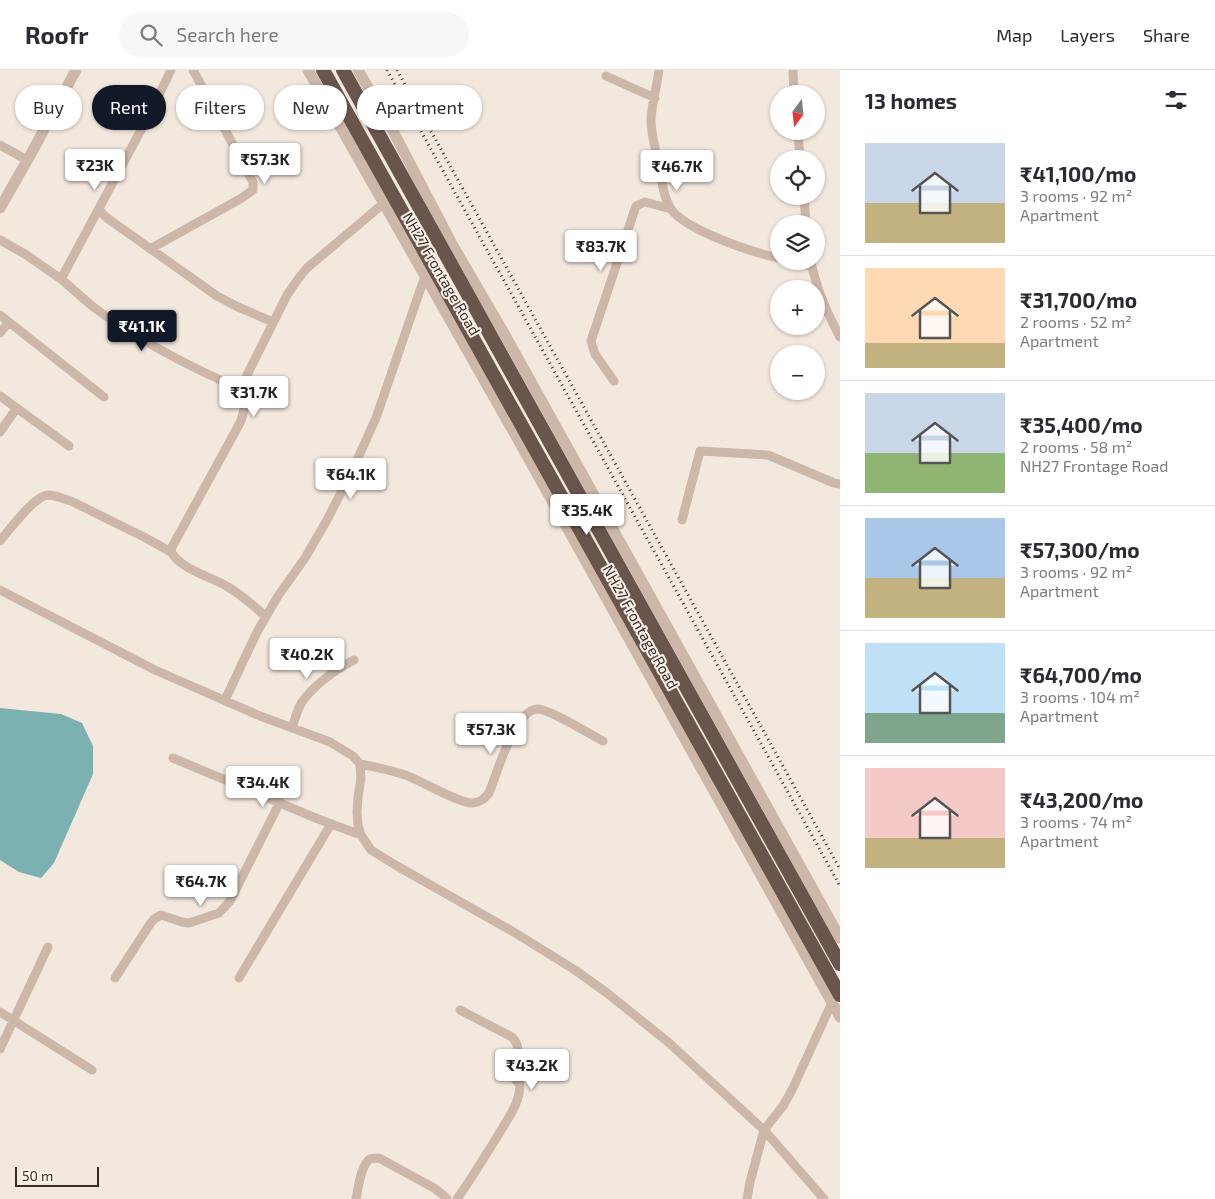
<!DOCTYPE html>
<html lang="en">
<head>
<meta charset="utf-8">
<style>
  body { margin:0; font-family:"Exo 2",sans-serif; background:#f7f7f7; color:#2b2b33; height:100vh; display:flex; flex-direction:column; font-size:19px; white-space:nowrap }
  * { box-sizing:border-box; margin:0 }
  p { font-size:16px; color:#7c7c81 }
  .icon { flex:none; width:28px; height:28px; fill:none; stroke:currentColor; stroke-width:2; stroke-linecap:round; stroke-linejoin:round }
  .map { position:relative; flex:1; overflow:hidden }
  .details { display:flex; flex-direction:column; background:#fff; width:375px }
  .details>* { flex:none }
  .banner { position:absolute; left:15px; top:15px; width:475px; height:45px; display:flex; gap:10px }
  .needle { width:32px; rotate:195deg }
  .tools { position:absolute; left:770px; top:15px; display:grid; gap:10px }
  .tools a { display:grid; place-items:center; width:55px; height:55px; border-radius:50%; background:#fff; box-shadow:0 1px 4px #0004; font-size:25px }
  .scale { position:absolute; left:15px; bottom:12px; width:84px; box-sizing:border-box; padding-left:5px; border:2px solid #392d29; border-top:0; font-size:14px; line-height:18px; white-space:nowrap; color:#392d29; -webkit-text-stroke:4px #fbf2ea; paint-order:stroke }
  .price { position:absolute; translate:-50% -42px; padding:0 11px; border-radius:5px; background:#fff; color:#222; font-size:16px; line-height:32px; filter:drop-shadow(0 1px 2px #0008) }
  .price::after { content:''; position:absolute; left:50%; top:30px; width:15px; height:11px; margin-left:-8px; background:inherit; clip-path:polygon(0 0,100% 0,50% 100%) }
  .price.selected { background:#111827; color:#fff }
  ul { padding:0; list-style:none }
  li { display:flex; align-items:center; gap:15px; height:125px; padding:0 25px }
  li+li { border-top:1px solid #e1e1e2 }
  li span { display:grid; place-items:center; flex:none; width:140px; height:100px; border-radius:0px; color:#555 }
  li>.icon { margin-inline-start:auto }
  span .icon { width:60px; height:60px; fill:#fffc; stroke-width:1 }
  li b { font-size:21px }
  h2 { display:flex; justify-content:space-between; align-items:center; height:60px; padding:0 25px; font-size:21px }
  .tag { padding:0 18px; border-radius:22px; background:#fff; box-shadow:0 1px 4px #0004; font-size:18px; line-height:45px }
  .tag.selected { background:#111827; color:#fff }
  header { display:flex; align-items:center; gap:30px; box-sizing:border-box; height:70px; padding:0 25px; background:#fff; border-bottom:1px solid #e1e1e2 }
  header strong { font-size:24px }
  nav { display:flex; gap:28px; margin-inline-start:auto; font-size:18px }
  .search { width:350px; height:45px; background:#f7f7f7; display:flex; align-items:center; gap:12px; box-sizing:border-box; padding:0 18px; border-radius:28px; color:#7c7c81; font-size:19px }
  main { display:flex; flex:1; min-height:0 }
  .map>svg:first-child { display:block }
  .water { fill:#7cb1b1 }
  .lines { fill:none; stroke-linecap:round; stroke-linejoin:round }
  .minor { stroke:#ccb7a9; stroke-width:9 }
  .tertiary { stroke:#ccb7a9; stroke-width:11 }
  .trunk { stroke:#6a554d; stroke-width:14 }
  .rail { stroke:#392d29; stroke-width:3; stroke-dasharray:1 4; stroke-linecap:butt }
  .labels { text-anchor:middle; stroke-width:4; stroke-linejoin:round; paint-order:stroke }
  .street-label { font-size:15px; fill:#392d29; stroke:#fbf2ea }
</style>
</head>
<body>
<header>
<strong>Roofr</strong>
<div class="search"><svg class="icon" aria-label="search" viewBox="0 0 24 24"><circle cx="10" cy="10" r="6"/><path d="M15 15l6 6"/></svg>Search here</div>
<nav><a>Map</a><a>Layers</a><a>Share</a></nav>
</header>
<main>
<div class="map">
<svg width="840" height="1129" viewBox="0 0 840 1129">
  <rect width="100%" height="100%" fill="#f3e8de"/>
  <path class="water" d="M0,638L61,644L82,653L93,676V704L54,793L41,808L19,802L0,790Z"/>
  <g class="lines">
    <path class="minor" d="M659,0C657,16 652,33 651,50C651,64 655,77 658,91C662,107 662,125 671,139C685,160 754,183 779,188
      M793,0L794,24
      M606,6L655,28
      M798,61L800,89
      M0,75L27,90
      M804,126L806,154
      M99,140L107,148L217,226L238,237L273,252
      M0,170L25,184L61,209L148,47L171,0
      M150,179L240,129L253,120V112L193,0
      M791,191L812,196
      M811,191C816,218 827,243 840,267
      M61,209C73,219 84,230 96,239C141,272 192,298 243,320
      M0,245L104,327
      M0,263L9,252
      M614,311L595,284L591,271L636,136L645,132L671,139
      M0,326L69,376
      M0,362L16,339
      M682,450L700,381L768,385L834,413L840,414
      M0,471C10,459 34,426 48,425C55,425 64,429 71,431L144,467L171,482
      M0,520L155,600L260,646L330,672L353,686L360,694L361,708L358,727L357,742L358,755L361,765L371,780L397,796L512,861L575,900L607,923L668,972L764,1060L824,1129
      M265,546C253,535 242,525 228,517C210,506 183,501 171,482L172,477L241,351L244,340L243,320L247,305L287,225L298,209L307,198L384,133
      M225,630L257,562L278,526L305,488L327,450L352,401L376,348L425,206
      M292,658C295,649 297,640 302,632C314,615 336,599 354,590
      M173,688L318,749L361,765
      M360,694C376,697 391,700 405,705C420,710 462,735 473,733C481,732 484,729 489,723C497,704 514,641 537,639C548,638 591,665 603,671
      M115,908L150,854L154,849L161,845L182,852L189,853L219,843L230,831L280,732
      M239,908L331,754
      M0,942L92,1000
      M0,979L48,877
      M356,1129C358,1119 361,1094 370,1089C373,1088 376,1088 379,1088L434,1118L443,1125L447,1129
      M457,1129C471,1109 484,1088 497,1067C506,1051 520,1034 520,1015L510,1003C510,987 526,983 512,967L460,940
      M747,1129L750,1112L764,1060L783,1036L792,1020L834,928"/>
    <path class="tertiary" d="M308,0L512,359L840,947
      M358,0L393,61L452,174L505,265L840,868
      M0,138L32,82L76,0"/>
    <path class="trunk" d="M323,0L840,925
      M343,0L840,894"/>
    <path class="rail" d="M387,0L840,816
      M397,0L840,799"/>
  </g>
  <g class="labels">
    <g class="street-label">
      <text transform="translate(441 204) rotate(60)" y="5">NH27 Frontage Road</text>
      <text transform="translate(640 557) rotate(61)" y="5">NH27 Frontage Road</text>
    </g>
  </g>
</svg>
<div class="tools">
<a><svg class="needle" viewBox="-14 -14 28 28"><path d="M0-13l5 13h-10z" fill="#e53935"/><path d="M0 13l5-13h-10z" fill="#7c7c81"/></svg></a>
<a><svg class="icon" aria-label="locate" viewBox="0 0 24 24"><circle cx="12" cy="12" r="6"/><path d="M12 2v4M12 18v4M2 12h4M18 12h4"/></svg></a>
<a><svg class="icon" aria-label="layers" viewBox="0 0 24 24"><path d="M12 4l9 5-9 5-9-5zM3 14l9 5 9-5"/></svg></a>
<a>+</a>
<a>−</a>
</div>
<div class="scale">50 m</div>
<b class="price" style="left:265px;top:115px">₹57.3K</b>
<b class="price" style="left:95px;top:121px">₹23K</b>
<b class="price" style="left:677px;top:122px">₹46.7K</b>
<b class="price" style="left:601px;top:202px">₹83.7K</b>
<b class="price selected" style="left:142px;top:282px">₹41.1K</b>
<b class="price" style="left:254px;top:348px">₹31.7K</b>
<b class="price" style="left:351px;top:430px">₹64.1K</b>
<b class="price" style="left:587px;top:466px">₹35.4K</b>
<b class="price" style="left:307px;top:610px">₹40.2K</b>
<b class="price" style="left:491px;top:685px">₹57.3K</b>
<b class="price" style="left:263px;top:738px">₹34.4K</b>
<b class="price" style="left:201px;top:837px">₹64.7K</b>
<b class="price" style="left:532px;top:1021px">₹43.2K</b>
<div class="banner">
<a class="tag">Buy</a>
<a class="tag selected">Rent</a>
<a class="tag">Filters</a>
<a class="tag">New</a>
<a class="tag">Apartment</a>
</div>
</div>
<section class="details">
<h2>13 homes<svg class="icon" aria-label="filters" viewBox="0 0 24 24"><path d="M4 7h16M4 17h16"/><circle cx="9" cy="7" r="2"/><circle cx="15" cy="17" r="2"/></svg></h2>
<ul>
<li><span style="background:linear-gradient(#c9d6e8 60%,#c2b280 0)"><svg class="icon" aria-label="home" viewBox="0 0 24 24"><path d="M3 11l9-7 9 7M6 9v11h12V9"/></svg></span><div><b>₹41,100/mo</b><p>3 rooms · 92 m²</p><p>Apartment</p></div></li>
<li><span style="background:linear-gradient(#ffd9b3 75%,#c2b280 0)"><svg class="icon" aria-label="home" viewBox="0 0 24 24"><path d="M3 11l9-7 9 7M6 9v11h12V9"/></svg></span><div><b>₹31,700/mo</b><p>2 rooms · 52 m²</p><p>Apartment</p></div></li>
<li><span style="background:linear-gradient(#c9d6e8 60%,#8fb573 0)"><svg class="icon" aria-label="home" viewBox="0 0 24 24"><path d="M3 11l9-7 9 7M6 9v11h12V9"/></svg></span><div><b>₹35,400/mo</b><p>2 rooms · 58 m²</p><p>NH27 Frontage Road</p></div></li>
<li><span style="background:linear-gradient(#a9c7e8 60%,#c2b280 0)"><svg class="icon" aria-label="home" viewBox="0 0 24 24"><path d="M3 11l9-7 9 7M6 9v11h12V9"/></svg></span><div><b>₹57,300/mo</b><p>3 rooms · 92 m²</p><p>Apartment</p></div></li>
<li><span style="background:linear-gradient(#bfe0f5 70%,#7fa58c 0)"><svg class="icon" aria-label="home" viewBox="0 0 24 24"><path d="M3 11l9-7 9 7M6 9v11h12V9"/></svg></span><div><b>₹64,700/mo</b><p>3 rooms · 104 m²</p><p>Apartment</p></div></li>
<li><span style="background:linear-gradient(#f6c9c9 70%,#c2b280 0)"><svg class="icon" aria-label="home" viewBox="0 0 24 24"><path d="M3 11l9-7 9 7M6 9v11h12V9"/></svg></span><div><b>₹43,200/mo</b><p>3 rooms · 74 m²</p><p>Apartment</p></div></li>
</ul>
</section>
</main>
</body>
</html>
